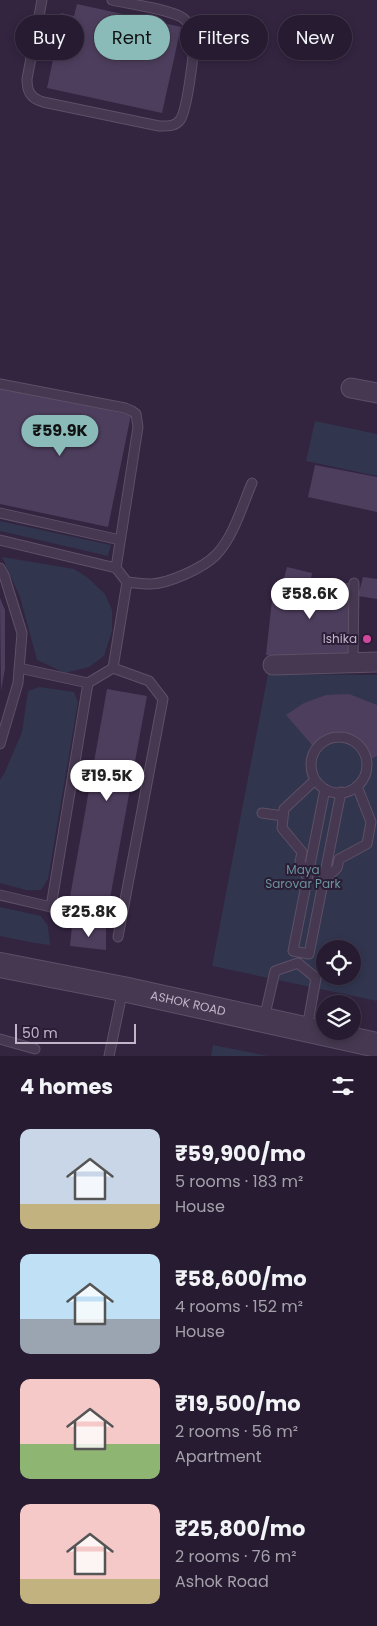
<!DOCTYPE html>
<html lang="en">
<head>
<meta charset="utf-8">
<style>
  body { margin:0; font-family:Poppins,sans-serif; background:#2e2438; color:#f1f3f6; height:100vh; display:flex; flex-direction:column; font-size:19px; white-space:nowrap }
  * { box-sizing:border-box; margin:0 }
  p { font-size:16px; color:#a4a1ab }
  .icon { flex:none; width:28px; height:28px; fill:none; stroke:currentColor; stroke-width:2; stroke-linecap:round; stroke-linejoin:round }
  .map { position:relative; height:1056px; overflow:hidden }
  .details { display:flex; flex-direction:column; background:#261b30; flex:1 }
  .details>* { flex:none }
  .hud { position:absolute; left:15px; top:15px; width:348px; height:45px; display:flex; gap:10px }
  .fabs { position:absolute; left:316px; top:940px; display:grid; gap:10px }
  .fabs a { display:grid; place-items:center; width:45px; height:45px; border-radius:50%; background:#261b30; box-shadow:0 2px 8px #0003,0 0 0 1px #42394c; font-size:25px }
  .scale { position:absolute; left:15px; bottom:12px; width:121px; box-sizing:border-box; padding-left:5px; border:2px solid #c1b5ca; border-top:0; font-size:14px; line-height:18px; white-space:nowrap; color:#c1b5ca; -webkit-text-stroke:4px #2a1d35; paint-order:stroke }
  .price { position:absolute; translate:-50% -42px; padding:0 11px; border-radius:18px; background:#fff; color:#222; font-size:16px; line-height:32px; filter:drop-shadow(0 1px 2px #0008) }
  .price::after { content:''; position:absolute; left:50%; top:30px; width:15px; height:11px; margin-left:-8px; background:inherit; clip-path:polygon(0 0,100% 0,50% 100%) }
  .price.active { background:#8bbbb9; color:#111 }
  ul { padding:0; list-style:none }
  li { display:flex; align-items:center; gap:15px; height:125px; padding:0 20px }
  li span { display:grid; place-items:center; flex:none; width:140px; height:100px; border-radius:10px; color:#555 }
  li>.icon { margin-inline-start:auto }
  span .icon { width:60px; height:60px; fill:#fffc; stroke-width:1 }
  li b { font-size:21px }
  h2 { display:flex; justify-content:space-between; align-items:center; height:60px; padding:0 20px; font-size:21px }
  .chip { padding:0 18px; border-radius:22px; background:#261b30; box-shadow:0 2px 8px #0003,0 0 0 1px #42394c; font-size:18px; line-height:45px }
  .chip.active { background:#8bbbb9; color:#111 }
  .map>svg:first-child { display:block }
  .green { fill:#31354e; fill-rule:evenodd }
  .building { fill:#4e3e5e }
  .lines { fill:none; stroke-linecap:round; stroke-linejoin:round }
  .service-casing { stroke:#5d5067; stroke-width:11 }
  .minor-casing { stroke:#5d5067; stroke-width:21 }
  .tertiary-casing { stroke:#5d5067; stroke-width:26 }
  .service { stroke:#453850; stroke-width:9 }
  .minor { stroke:#453850; stroke-width:19 }
  .tertiary { stroke:#453850; stroke-width:24 }
  .hotel-dot { fill:#d1479c; stroke:#2a1d35; stroke-width:2 }
  .labels { text-anchor:middle; stroke-width:4; stroke-linejoin:round; paint-order:stroke }
  .poi-label { font-size:12px; fill:#c1b5ca; stroke:#2a1d35; text-anchor:end }
  .park-label { font-size:12px; fill:#6b949c; stroke:#2a1d35 }
  .street-label { font-size:12px; fill:#c1b5ca; stroke:#2a1d35 }
</style>
</head>
<body>
<div class="map">
<svg width="377" height="1056" viewBox="0 0 377 1056">
  <rect width="100%" height="100%" fill="#332440"/>
  <path class="green" d="M315,421L377,434V476L306,461Z
    M0,521L111,545L108,556L0,531Z
    M2,557L74,569L87,577L105,594L112,610V631L104,656L89,667L65,673L37,660L20,597Z
    M268,674L377,675V1001L212,966ZM325,949H352V976H325Z
    M40,687L74,692L78,702L48,879L41,890H26L0,883V780L4,774L22,732L28,691Z
    M0,907L41,916L48,926L50,945L35,943L0,936Z
    M213,1045L268,1056H211Z"/>
  <path class="building" d="M77,4L136,17L130,44L144,47L150,20L181,27L162,113L47,88L55,50L40,47L46,20L59,22L61,13L74,16Z
    M0,388L131,415L108,527L0,504Z
    M315,465L377,477V512L308,497Z
    M287,567L312,573L306,605L319,606L320,582L349,583L348,608H352L350,658L308,654L307,662L266,655L272,600L301,604L278,600Z
    M363,577L377,579V599L358,596Z
    M0,598L5,610V669L1,691Z
    M107,689L147,696L107,915L68,908Z
    M349,694L377,705V756L371,759L361,741L346,733L323,736L312,745L286,715L304,703L326,695Z
    M72,926L106,928V950L70,946Z"/>
  <g class="lines">
    <defs>
      <path id="service" d="M42,0L27,79C27,91 30,98 43,102L159,126C166,126 175,127 180,120C187,111 196,45 193,34C192,28 187,21 183,18C170,9 129,4 112,0
        M0,384L125,408L132,411L136,414L138,427L116,568L127,582L113,668L149,681L163,699L118,937
        M0,513L120,540
        M0,540L116,568
        M0,568L4,575L22,633L18,683L0,744
        M127,582C135,583 143,584 150,584C168,584 203,568 216,555C234,536 242,506 252,483
        M353,663L354,583
        M19,668L88,683
        M311 765a28 28 0 1 1 56 0a28 28 0 1 1-56 0Z
        M325,789L293,951L309,954L341,792
        M262,813L283,816
        M307,877L300,862L302,852L282,828L284,809L315,780
        M324,880L337,868L339,859L367,844L371,822L357,786
        M0,895L51,907L88,683L113,668
        M298,963L316,978L307,1028
        M264,1019L275,971L298,963
        M0,1039L35,1049
        M109,1056L123,989"/>
      <path id="minor" d="M351,388L377,393
        M273,665L377,662"/>
      <g id="tertiary">
        <path id="s1" d="M0,965L123,989L377,1045"/>
      </g>
    </defs>
    <use href="#service" class="service-casing"/>
    <use href="#minor" class="minor-casing"/>
    <use href="#tertiary" class="tertiary-casing"/>
    <use href="#service" class="service"/>
    <use href="#minor" class="minor"/>
    <use href="#tertiary" class="tertiary"/>
  </g>
  <circle class="hotel-dot" cx="367" cy="639" r="5"/>
  <g class="labels">
    <g class="poi-label">
      <text x="357" y="643">Ishika</text>
    </g>
    <g class="park-label">
      <text x="303" y="874">Maya<tspan x="303" dy="14">Sarovar Park</tspan></text>
    </g>
    <g class="street-label">
      <text dy="4" stroke="none"><textPath href="#s1" startOffset="192">ASHOK ROAD</textPath></text>
    </g>
  </g>
</svg>
<div class="fabs">
<a><svg class="icon" aria-label="locate" viewBox="0 0 24 24"><circle cx="12" cy="12" r="6"/><path d="M12 2v4M12 18v4M2 12h4M18 12h4"/></svg></a>
<a><svg class="icon" aria-label="layers" viewBox="0 0 24 24"><path d="M12 4l9 5-9 5-9-5zM3 14l9 5 9-5"/></svg></a>
</div>
<div class="scale">50 m</div>
<b class="price active" style="left:60px;top:457px">₹59.9K</b>
<b class="price" style="left:310px;top:620px">₹58.6K</b>
<b class="price" style="left:107px;top:802px">₹19.5K</b>
<b class="price" style="left:89px;top:938px">₹25.8K</b>
<div class="hud">
<a class="chip">Buy</a>
<a class="chip active">Rent</a>
<a class="chip">Filters</a>
<a class="chip">New</a>
</div>
</div>
<section class="details">
<h2>4 homes<svg class="icon" aria-label="filters" viewBox="0 0 24 24"><path d="M4 7h16M4 17h16"/><circle cx="9" cy="7" r="2"/><circle cx="15" cy="17" r="2"/></svg></h2>
<ul>
<li><span style="background:linear-gradient(#c9d6e8 75%,#c2b280 0)"><svg class="icon" aria-label="home" viewBox="0 0 24 24"><path d="M3 11l9-7 9 7M6 9v11h12V9"/></svg></span><div><b>₹59,900/mo</b><p>5 rooms · 183 m²</p><p>House</p></div></li>
<li><span style="background:linear-gradient(#bfe0f5 65%,#9aa5b1 0)"><svg class="icon" aria-label="home" viewBox="0 0 24 24"><path d="M3 11l9-7 9 7M6 9v11h12V9"/></svg></span><div><b>₹58,600/mo</b><p>4 rooms · 152 m²</p><p>House</p></div></li>
<li><span style="background:linear-gradient(#f6c9c9 65%,#8fb573 0)"><svg class="icon" aria-label="home" viewBox="0 0 24 24"><path d="M3 11l9-7 9 7M6 9v11h12V9"/></svg></span><div><b>₹19,500/mo</b><p>2 rooms · 56 m²</p><p>Apartment</p></div></li>
<li><span style="background:linear-gradient(#f6c9c9 75%,#c2b280 0)"><svg class="icon" aria-label="home" viewBox="0 0 24 24"><path d="M3 11l9-7 9 7M6 9v11h12V9"/></svg></span><div><b>₹25,800/mo</b><p>2 rooms · 76 m²</p><p>Ashok Road</p></div></li>
</ul>
</section>
</body>
</html>
